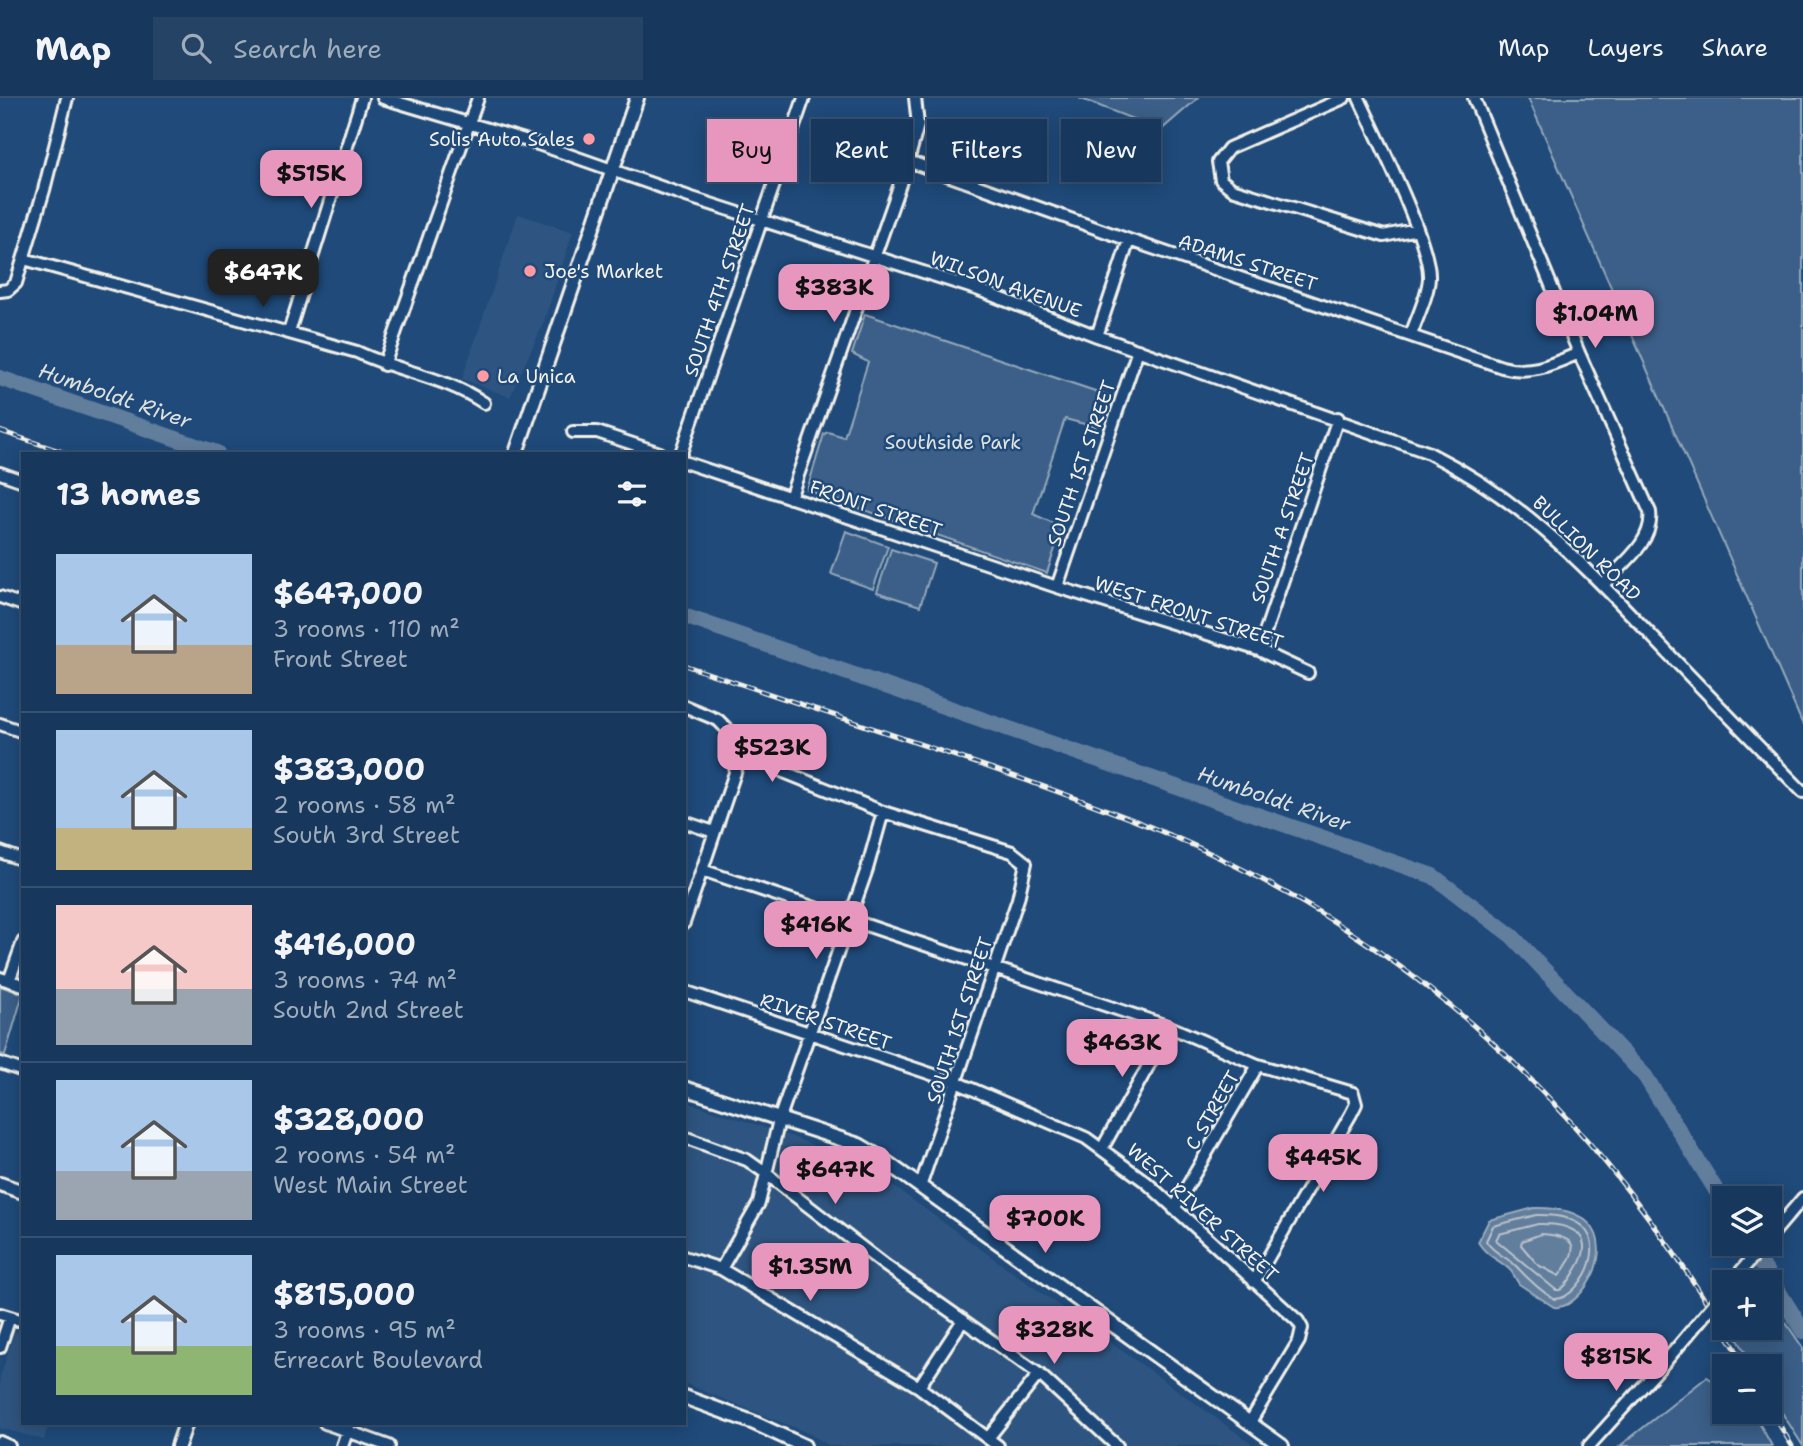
<!DOCTYPE html>
<html lang="en">
<head>
<meta charset="utf-8">
<style>
  body { margin:0; font-family:"Shantell Sans",sans-serif; background:#244365; color:#f1f3f6; height:100vh; display:flex; flex-direction:column; font-size:26px; white-space:nowrap }
  * { box-sizing:border-box; margin:0 }
  p { font-size:23px; color:#9eacbb }
  .icon { flex:none; width:38px; height:38px; fill:none; stroke:currentColor; stroke-width:2; stroke-linecap:round; stroke-linejoin:round }
  .map { position:relative; flex:1; overflow:hidden }
  .sheet { position:absolute; left:21px; top:354px; width:665px; height:973px; display:flex; flex-direction:column; background:#17385c; border-radius:0px; box-shadow:0 4px 18px #0003,0 0 0 2px #365272 }
  .sheet>* { flex:none }
  .hud { position:absolute; left:707px; top:21px; width:665px; height:63px; display:flex; gap:14px }
  .controls { position:absolute; left:1712px; top:1088px; display:grid; gap:14px }
  .controls a { display:grid; place-items:center; width:70px; height:70px; border-radius:0px; background:#17385c; box-shadow:0 4px 18px #0003,0 0 0 2px #365272; font-size:35px }
  .price { position:absolute; translate:-50% -60px; padding:0 16px; border-radius:14px; background:#e797bd; color:#111; font-size:23px; line-height:46px; filter:drop-shadow(0 2px 4px #0008) }
  .price::after { content:''; position:absolute; left:50%; top:42px; width:21px; height:16px; margin-left:-10px; background:inherit; clip-path:polygon(0 0,100% 0,50% 100%) }
  .price.selected { background:#222; color:#fff }
  ul { padding:0; list-style:none }
  li { display:flex; align-items:center; gap:21px; height:175px; padding:0 35px }
  li+li { border-top:2px solid #365272 }
  li span { display:grid; place-items:center; flex:none; width:196px; height:140px; border-radius:0px; color:#555 }
  li>.icon { margin-inline-start:auto }
  span .icon { width:84px; height:84px; fill:#fffc; stroke-width:1 }
  li b { font-size:30px }
  h2 { display:flex; justify-content:space-between; align-items:center; height:84px; padding:0 35px; font-size:30px }
  .tag { padding:0 24px; border-radius:0px; background:#17385c; box-shadow:0 4px 18px #0003,0 0 0 2px #365272; font-size:24px; line-height:63px }
  .tag.selected { background:#e797bd; color:#111 }
  header { display:flex; align-items:center; gap:42px; box-sizing:border-box; height:98px; padding:0 35px; background:#17385c; border-bottom:2px solid #365272 }
  header strong { font-size:33px }
  nav { display:flex; gap:38px; margin-inline-start:auto; font-size:24px }
  .search { width:490px; height:63px; background:#244365; display:flex; align-items:center; gap:18px; box-sizing:border-box; padding:0 24px; border-radius:0px; color:#9eacbb; font-size:26px }
  .map>svg:first-child { display:block }
  .built { fill:#2d5581 }
  .green { fill:#3a5f88; stroke:#97a8b8; stroke-width:2 }
  .water { fill:#627e9d; stroke:#9cacbb; stroke-width:2 }
  .lines { fill:none; stroke-linecap:round; stroke-linejoin:round }
  .shore { stroke:#bac3ca; stroke-width:2 }
  .river { stroke:#627e9d; stroke-width:16 }
  .minor-casing { stroke:#f4f1e8; stroke-width:16 }
  .major-casing { stroke:#f4f1e8; stroke-width:18 }
  .minor { stroke:#1f4a7a; stroke-width:10 }
  .major { stroke:#1f4a7a; stroke-width:12 }
  .rail-casing { stroke:#f4f1e8; stroke-width:5 }
  .rail { stroke:#1f4a7a; stroke-width:2.5; stroke-dasharray:8; stroke-linecap:butt }
  .minor-bridge-casing { stroke:#f4f1e8; stroke-width:16; stroke-linecap:butt }
  .minor-bridge { stroke:#1f4a7a; stroke-width:10 }
  .poi-dot { fill:#ff9aa2; stroke:#1f4a7a; stroke-width:2.5 }
  .labels { text-anchor:middle; stroke-width:5; stroke-linejoin:round; paint-order:stroke }
  .poi-label { font-size:19px; fill:#f4f1e8; stroke:#1f4a7a; text-anchor:start }
  .street-label { font-size:19px; fill:#f4f1e8; stroke:#1f4a7a }
  .park-label { font-size:19px; fill:#e1e2de; stroke:#1f4a7a }
  .water-label { font-size:21px; font-style:italic; fill:#dee0dd; stroke:#1f4a7a }
</style>
</head>
<body>
<header>
<strong>Map</strong>
<div class="search"><svg class="icon" aria-label="search" viewBox="0 0 24 24"><circle cx="10" cy="10" r="6"/><path d="M15 15l6 6"/></svg>Search here</div>
<nav><a>Map</a><a>Layers</a><a>Share</a></nav>
</header>
<div class="map">
<svg width="1803" height="1348" viewBox="0 0 1803 1348">
  <rect width="100%" height="100%" fill="#1f4a7a"/>
  <filter id="ink" filterUnits="userSpaceOnUse"><feTurbulence type="fractalNoise" baseFrequency=".0143" numOctaves="2"/><feDisplacementMap in="SourceGraphic" scale="14" xChannelSelector="R" yChannelSelector="G"/><feConvolveMatrix kernelMatrix="1 2 1 2 8 2 1 2 1" color-interpolation-filters="sRGB"/></filter>
  <g filter="url(#ink)">
    <path class="built" d="M518,116L573,134L543,226L510,299L462,281Z
      M684,1003L790,1038L865,1068L1255,1348H830L808,1335L684,1285Z
      M15,1233L23,1237V1325H49L44,1342L0,1330V1279Z"/>
    <path class="green" d="M1079,0H1198L1161,32Z
      M1528,0H1803V627Z
      M865,216L1107,297L1096,329L1065,321L1033,416L1062,429L1047,475L807,392L824,336L828,334L844,339L868,264L852,256Z
      M846,433L888,448L873,491L831,476Z
      M891,451L934,465L920,508L877,494Z
      M0,888L23,896L5,957L0,956Z
      M1769,1200L1803,1250V1348L1769,1294V1269H1754L1731,1230H1769Z
      M1707,1279L1724,1289V1314H1753L1772,1348H1620Z"/>
    <path class="water" d="M1534,1110C1644,1107 1588,1214 1554,1209C1552,1208 1522,1188 1519,1186C1516,1182 1514,1176 1510,1172C1499,1161 1487,1159 1478,1144L1489,1122Z"/>
    <g class="lines">
      <path class="shore" d="M1536,1117C1631,1114 1583,1203 1554,1201C1539,1192 1528,1181 1516,1168C1506,1158 1494,1156 1486,1143L1493,1128Z
        M1538,1126C1568,1125 1598,1135 1577,1170C1572,1178 1568,1187 1560,1192H1556L1496,1142L1499,1136Z
        M1541,1136C1577,1138 1581,1149 1559,1178L1538,1167L1521,1147L1522,1143Z"/>
      <path class="river" d="M0,280L217,355
        M684,518L1433,778L1512,838L1645,978L1724,1105
        M1749,1146L1803,1233"/>
      <defs>
        <path id="minor" d="M383,0L538,46L689,99L979,192L1097,238L1427,354C1529,405 1588,472 1666,553C1711,600 1757,647 1803,694
          M1344,0L1229,50L1218,64L1221,82L1232,91L1384,138L1417,131
          M1359,0C1376,37 1431,145 1429,180C1428,198 1417,219 1411,237
          M1474,0L1579,255L1650,414C1654,444 1622,466 1603,487
          M908,63L1129,142L1502,269C1531,277 1553,266 1579,255
          M24,161L357,254C399,274 446,279 484,305
          M0,193L8,192L16,185L44,92L67,0
          M289,234L362,0
          M1097,238L1129,142
          M384,267L478,0
          M573,334H597L660,355
          M681,355L804,0
          M684,364L1057,489L1259,552L1308,575
          M0,375L23,383
          M790,400L908,63L918,27L915,0
          M1057,489L1138,252
          M0,499L23,507
          M1259,552L1338,320
          M684,608L718,622L744,648L784,674L883,714L1012,754L1026,765L1018,801L920,1089
          M0,626L23,634
          M684,724L714,734
          M0,754L23,762
          M702,772L1170,929L1258,967L1353,995L1356,1006L1351,1016L1254,1184
          M684,825L744,648
          M0,880L23,887
          M9,883L23,844
          M684,893L958,985L1086,1040L1146,1084L1298,1223L1302,1230L1299,1243L1250,1324
          M0,965L23,973
          M684,1039L747,1062L764,1074L886,1168L1039,1276L1117,1348
          M1103,1049L1170,929
          M1174,1111L1258,967
          M1769,1140L1803,1100
          M684,1159L721,1171L919,1289L998,1348
          M721,1171L759,1105L779,1022L867,771L883,714
          M1731,1185L1764,1146
          M0,1216L23,1223
          M0,1249L10,1219
          M919,1289L963,1222
          M325,1325L389,1348
          M989,1339L1039,1276
          M0,1344L9,1348
          M342,1348L350,1325
          M1589,1348L1665,1264"/>
        <path id="major" d="M516,355L637,0
          M684,990L859,1047L879,1059L1282,1348
          M0,1086L23,1094
          M684,1299L752,1324L804,1348
          M178,1348L186,1325"/>
      </defs>
      <use href="#minor" class="minor-casing"/>
      <use href="#major" class="major-casing"/>
      <use href="#minor" class="minor"/>
      <use href="#major" class="major"/>
      <defs>
        <path id="rail" d="M0,333L66,355
          M684,567C799,606 914,643 1028,683C1092,706 1157,729 1218,759C1456,875 1614,1042 1746,1269
          M1769,1309L1792,1348"/>
      </defs>
      <use href="#rail" class="rail-casing"/>
      <use href="#rail" class="rail"/>
      <defs>
        <path id="minor-bridge" d="M1665,1264L1724,1194"/>
      </defs>
      <use href="#minor-bridge" class="minor-bridge-casing"/>
      <use href="#minor-bridge" class="minor-bridge"/>
    </g>
  </g>
  <g class="poi-dot">
    <circle cx="589" cy="41" r="7"/>
    <circle cx="530" cy="173" r="7"/>
    <circle cx="483" cy="278" r="7"/>
  </g>
  <g class="labels">
    <g class="poi-label">
      <text x="575" y="48" text-anchor="end">Solis Auto Sales</text>
      <text x="544" y="180">Joe's Market</text>
      <text x="497" y="285">La Unica</text>
    </g>
    <g class="street-label">
      <text transform="translate(1248 164) rotate(18)" y="7">ADAMS STREET</text>
      <text transform="translate(1006 186) rotate(20)" y="7">WILSON AVENUE</text>
      <text transform="translate(719 192) rotate(-71)" y="7">SOUTH 4TH STREET</text>
      <text transform="translate(1081 365) rotate(-71)" y="7">SOUTH 1ST STREET</text>
      <text transform="translate(876 410) rotate(19)" y="7">FRONT STREET</text>
      <text transform="translate(1282 430) rotate(-71)" y="7">SOUTH A STREET</text>
      <text transform="translate(1587 450) rotate(44)" y="7">BULLION ROAD</text>
      <text transform="translate(1189 514) rotate(18)" y="7">WEST FRONT STREET</text>
      <text transform="translate(959 922) rotate(-72)" y="7">SOUTH 1ST STREET</text>
      <text transform="translate(826 923) rotate(19)" y="7">RIVER STREET</text>
      <text transform="translate(1212 1012) rotate(-60)" y="7">C STREET</text>
      <text transform="translate(1203 1114) rotate(42)" y="7">WEST RIVER STREET</text>
    </g>
    <g class="park-label">
      <text x="953" y="351">Southside Park</text>
    </g>
    <g class="water-label">
      <text transform="translate(115 298) rotate(19)" y="7">Humboldt River</text>
      <text transform="translate(1274 701) rotate(19)" y="7">Humboldt River</text>
    </g>
  </g>
</svg>
<div class="controls">
<a><svg class="icon" aria-label="layers" viewBox="0 0 24 24"><path d="M12 4l9 5-9 5-9-5zM3 14l9 5 9-5"/></svg></a>
<a>+</a>
<a>−</a>
</div>
<b class="price" style="left:311px;top:112px">$515K</b>
<b class="price selected" style="left:263px;top:211px">$647K</b>
<b class="price" style="left:834px;top:226px">$383K</b>
<b class="price" style="left:1595px;top:252px">$1.04M</b>
<b class="price" style="left:772px;top:686px">$523K</b>
<b class="price" style="left:816px;top:863px">$416K</b>
<b class="price" style="left:1122px;top:981px">$463K</b>
<b class="price" style="left:1323px;top:1096px">$445K</b>
<b class="price" style="left:835px;top:1108px">$647K</b>
<b class="price" style="left:1045px;top:1157px">$700K</b>
<b class="price" style="left:810px;top:1205px">$1.35M</b>
<b class="price" style="left:1054px;top:1268px">$328K</b>
<b class="price" style="left:1616px;top:1295px">$815K</b>
<div class="hud">
<a class="tag selected">Buy</a>
<a class="tag">Rent</a>
<a class="tag">Filters</a>
<a class="tag">New</a>
</div>
<section class="sheet">
<h2>13 homes<svg class="icon" aria-label="filters" viewBox="0 0 24 24"><path d="M4 7h16M4 17h16"/><circle cx="9" cy="7" r="2"/><circle cx="15" cy="17" r="2"/></svg></h2>
<ul>
<li><span style="background:linear-gradient(#a9c7e8 65%,#b9a48a 0)"><svg class="icon" aria-label="home" viewBox="0 0 24 24"><path d="M3 11l9-7 9 7M6 9v11h12V9"/></svg></span><div><b>$647,000</b><p>3 rooms · 110 m²</p><p>Front Street</p></div></li>
<li><span style="background:linear-gradient(#a9c7e8 70%,#c2b280 0)"><svg class="icon" aria-label="home" viewBox="0 0 24 24"><path d="M3 11l9-7 9 7M6 9v11h12V9"/></svg></span><div><b>$383,000</b><p>2 rooms · 58 m²</p><p>South 3rd Street</p></div></li>
<li><span style="background:linear-gradient(#f6c9c9 60%,#9aa5b1 0)"><svg class="icon" aria-label="home" viewBox="0 0 24 24"><path d="M3 11l9-7 9 7M6 9v11h12V9"/></svg></span><div><b>$416,000</b><p>3 rooms · 74 m²</p><p>South 2nd Street</p></div></li>
<li><span style="background:linear-gradient(#a9c7e8 65%,#9aa5b1 0)"><svg class="icon" aria-label="home" viewBox="0 0 24 24"><path d="M3 11l9-7 9 7M6 9v11h12V9"/></svg></span><div><b>$328,000</b><p>2 rooms · 54 m²</p><p>West Main Street</p></div></li>
<li><span style="background:linear-gradient(#a9c7e8 65%,#8fb573 0)"><svg class="icon" aria-label="home" viewBox="0 0 24 24"><path d="M3 11l9-7 9 7M6 9v11h12V9"/></svg></span><div><b>$815,000</b><p>3 rooms · 95 m²</p><p>Errecart Boulevard</p></div></li>
</ul>
</section>
</div>
</body>
</html>
